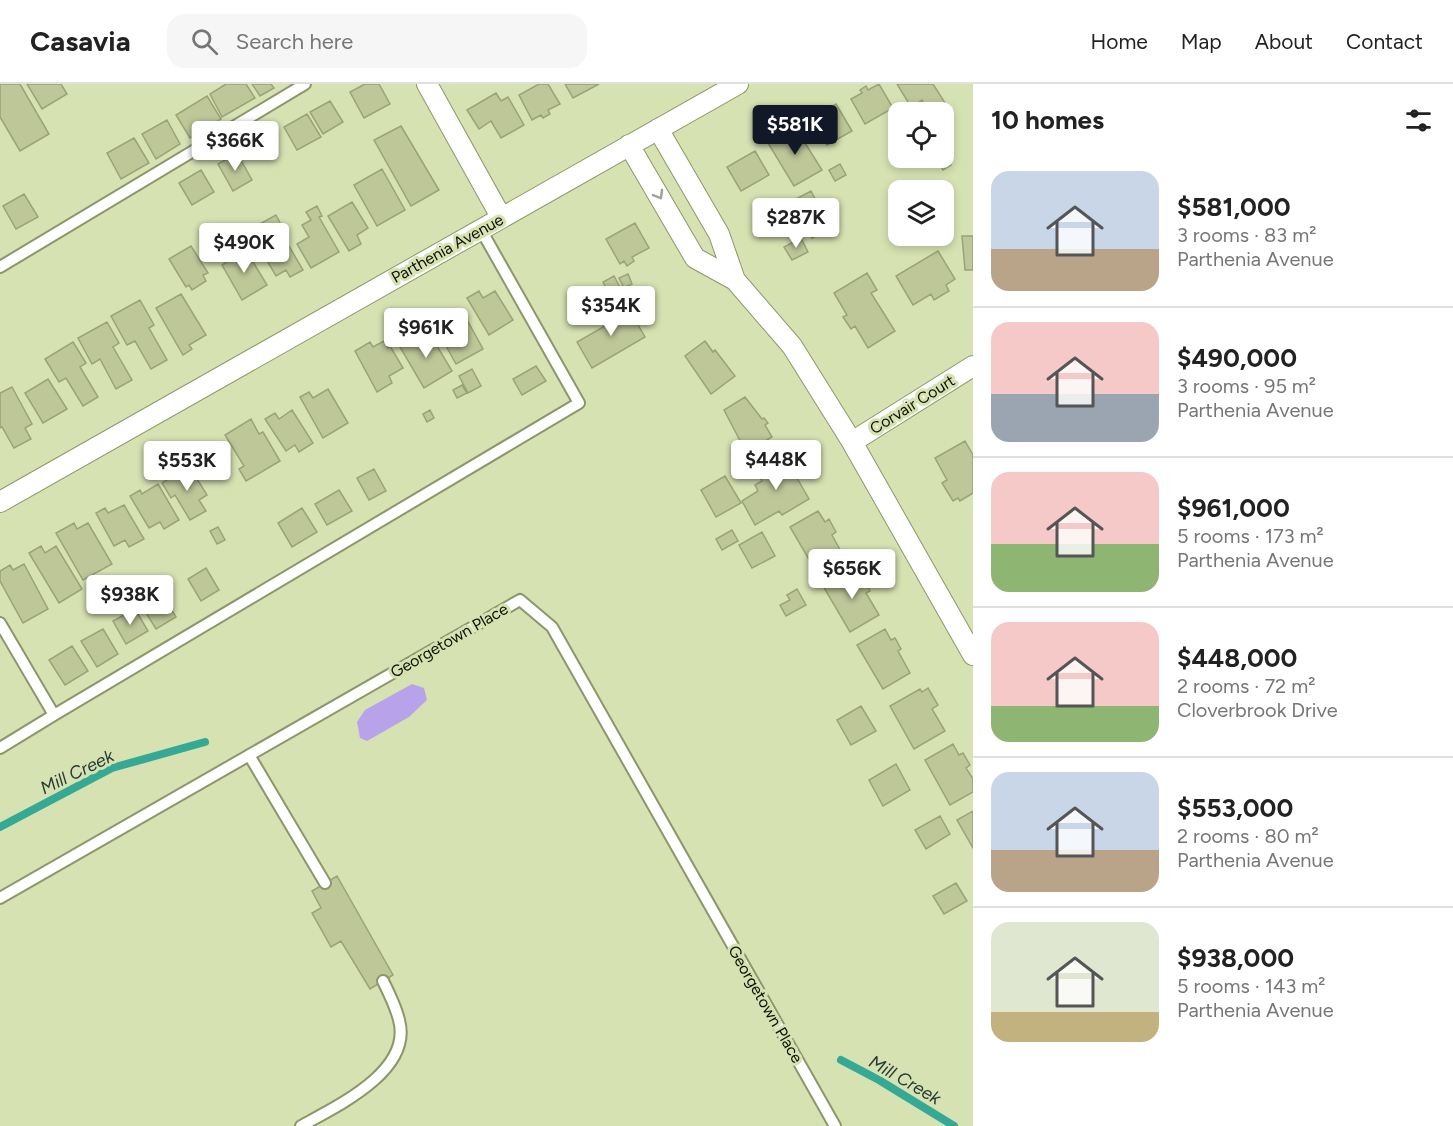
<!DOCTYPE html>
<html lang="en">
<head>
<meta charset="utf-8">
<style>
  body { margin:0; font-family:Figtree,sans-serif; background:#f6f6f6; color:#222; height:100vh; display:flex; flex-direction:column; font-size:22px; white-space:nowrap }
  * { box-sizing:border-box; margin:0 }
  p { font-size:20px; color:#767676 }
  .icon { flex:none; width:33px; height:33px; fill:none; stroke:currentColor; stroke-width:2; stroke-linecap:round; stroke-linejoin:round }
  .map { position:relative; flex:1; overflow:hidden }
  .details { display:flex; flex-direction:column; background:#fff; width:480px }
  .details>* { flex:none }
  .buttons { position:absolute; left:888px; top:18px; display:grid; gap:12px }
  .buttons a { display:grid; place-items:center; width:66px; height:66px; border-radius:12px; background:#fff; box-shadow:0 3px 9px #0003; font-size:30px }
  .price { position:absolute; translate:-50% -51px; padding:0 14px; border-radius:6px; background:#fff; color:#222; font-size:20px; line-height:39px; filter:drop-shadow(0 2px 3px #0008) }
  .price::after { content:''; position:absolute; left:50%; top:36px; width:18px; height:14px; margin-left:-9px; background:inherit; clip-path:polygon(0 0,100% 0,50% 100%) }
  .price.selected { background:#111827; color:#fff }
  ul { padding:0; list-style:none }
  li { display:flex; align-items:center; gap:18px; height:150px; padding:0 18px }
  li+li { border-top:2px solid #e0e0e0 }
  li span { display:grid; place-items:center; flex:none; width:168px; height:120px; border-radius:18px; color:#555 }
  li>.icon { margin-inline-start:auto }
  span .icon { width:72px; height:72px; fill:#fffc; stroke-width:1 }
  li b { font-size:26px }
  h2 { display:flex; justify-content:space-between; align-items:center; height:72px; padding:0 18px; font-size:26px }
  header { display:flex; align-items:center; gap:36px; box-sizing:border-box; height:84px; padding:0 30px; background:#fff; border-bottom:2px solid #e0e0e0 }
  header strong { font-size:28px }
  nav { display:flex; gap:33px; margin-inline-start:auto; font-size:21px }
  .search { width:420px; height:54px; background:#f6f6f6; display:flex; align-items:center; gap:15px; box-sizing:border-box; padding:0 21px; border-radius:18px; color:#767676; font-size:22px }
  main { display:flex; flex:1; min-height:0 }
  .map>svg:first-child { display:block }
  .green { fill:#b8a3eb }
  .lines { fill:none; stroke-linecap:round; stroke-linejoin:round }
  .stream { stroke:#35a993; stroke-width:8 }
  .building { fill:#bdc798; stroke:#9aa376; stroke-width:1.5 }
  .lane-casing { stroke:#8d966a; stroke-width:14 }
  .street-casing { stroke:#8d966a; stroke-width:22 }
  .lane { stroke:#fff; stroke-width:10 }
  .street { stroke:#fff; stroke-width:20 }
  .oneway { stroke:#9fa09a }
  .labels { text-anchor:middle; stroke-width:6; stroke-linejoin:round; paint-order:stroke }
  .street-label { font-size:16px; fill:#0e1102; stroke:#d7e2b2 }
  .water-label { font-size:18px; font-style:italic; fill:#233c36; stroke:#d7e2b2 }
</style>
</head>
<body>
<header>
<strong>Casavia</strong>
<div class="search"><svg class="icon" aria-label="search" viewBox="0 0 24 24"><circle cx="10" cy="10" r="6"/><path d="M15 15l6 6"/></svg>Search here</div>
<nav><a>Home</a><a>Map</a><a>About</a><a>Contact</a></nav>
</header>
<main>
<div class="map">
<svg width="973" height="1042" viewBox="0 0 973 1042">
  <rect width="100%" height="100%" fill="#d7e2b2"/>
  <path class="green" d="M412,600L424,604L427,616L409,633L367,657L360,654L357,638L365,626Z"/>
  <g class="lines">
    <path class="stream" d="M0,743L112,684L205,658
      M841,976L879,996L954,1042"/>
  </g>
  <path class="building" d="M0,0H20L49,50L20,67L0,33Z
    M27,0H61L67,10L42,25Z
    M226,0H246L255,14L222,33L210,10Z
    M252,0H271L274,4L260,12Z
    M365,0H379L390,20L364,34L350,8Z
    M539,0H548L560,20L548,26L550,30L543,34L541,31L532,36L519,11Z
    M565,0H599L573,14Z
    M879,0L893,24L865,40L851,15L862,9L860,6L866,2L868,6Z
    M897,0H933L947,22L936,28H929L922,16L911,23Z
    M496,9L501,17L508,13L524,41L501,54L491,37L479,45L467,26Z
    M207,12L221,35L190,54L176,31Z
    M330,17L343,38L323,50L310,28Z
    M836,20L852,47L827,61L812,34Z
    M307,30L321,53L297,66L284,43Z
    M167,36L180,60L156,75L142,50Z
    M401,42L439,106L411,122L374,56Z
    M795,43L822,86L794,102L768,59L778,53L776,49L783,46L785,49Z
    M134,54L149,79L121,95L107,69Z
    M755,67L769,91L741,107L727,83Z
    M237,69L252,96L233,107L218,80Z
    M945,69L951,81L943,86L936,74H944Z
    M840,80L846,91L835,97L829,86Z
    M382,85L405,126L377,142L354,101Z
    M201,86L214,108L192,121L179,99Z
    M811,107L822,128L805,137L794,116Z
    M24,110L38,133L16,145L3,122Z
    M352,118L368,144L357,151L361,160L349,167L328,132Z
    M317,122L322,132L319,133L339,168L311,184L297,160L309,153L302,141L311,136L306,128Z
    M276,131L286,150L283,152L303,186L290,193L286,186L276,192L249,146Z
    M813,135L821,149L812,154L804,141Z
    M635,139L649,164L632,173L634,177L627,182L624,177L620,180L606,155Z
    M962,152H973V186H965Z
    M801,154L808,168L792,176L784,163Z
    M191,162L208,189L203,191L206,197L192,206L189,201L186,203L169,175Z
    M244,163L267,201L242,216L222,181L230,176L228,173Z
    M938,167L955,195L946,201L949,207L934,216L931,210L913,221L896,192Z
    M867,189L877,206L871,209L895,247L868,264L855,242L851,245L843,233L847,231L834,209Z
    M628,190L632,200L624,204L619,194Z
    M614,192L622,207L611,213L603,198Z
    M479,207L483,214L495,207L513,236L489,251L467,214Z
    M181,210L206,251L189,261L192,265L183,271L156,224Z
    M140,216L154,241L149,244L167,276L151,285L135,257L127,261L111,232Z
    M617,223L622,231L630,227L645,253L592,284L577,258L605,242L600,232Z
    M461,225L483,265L456,280L434,240Z
    M107,238L119,259L113,263L132,296L116,305L100,275L92,280L78,254Z
    M428,247L452,287L424,304L400,263L411,256L409,252L417,248L419,252Z
    M384,257L388,264L390,262L403,284L389,292L392,299L377,308L355,267L370,258L373,263Z
    M705,257L713,268L715,266L735,292L711,310L685,272Z
    M73,258L86,279L80,283L98,313L83,322L66,294L59,298L45,275Z
    M536,282L546,297L522,311L513,295Z
    M472,285L481,302L468,309L459,292Z
    M48,295L67,325L43,339L25,309Z
    M462,301L467,309L457,314L453,306Z
    M12,303L32,340L25,344L31,355L14,364L2,343L0,344V309Z
    M328,305L348,339L323,354L300,313L309,308L313,314Z
    M745,313L762,335L764,334L768,339L765,341L772,353L746,368L724,326Z
    M292,326L313,359L299,368L295,361L286,367L265,335L275,329L279,335Z
    M430,326L434,334L427,338L423,330Z
    M251,335L259,350L263,348L280,377L246,397L239,385L244,382L225,351Z
    M965,357L973,371V409L960,417L958,414L953,417L942,399L947,396L935,374Z
    M784,371L791,382L795,380L802,392L797,394L809,415L782,431L779,427L755,441L742,417L758,407L755,401L762,397L756,387Z
    M189,382L207,411L199,416L206,427L190,436L175,411L171,414L162,399Z
    M374,385L386,407L369,416L357,394Z
    M725,392L741,419L716,433L701,406Z
    M158,400L179,436L164,445L160,438L149,444L130,412L140,406L142,410Z
    M339,406L352,427L327,441L315,420Z
    M124,421L144,455L129,463L125,456L114,462L96,429L105,424L108,429Z
    M302,424L317,448L292,463L278,439Z
    M818,427L825,438L829,435L836,448L832,451L844,473L817,489L790,443Z
    M74,439L77,445L88,439L112,480L83,496L56,449Z
    M218,443L225,456L217,460L210,447Z
    M732,446L738,457L722,466L716,455Z
    M762,448L775,472L752,484L739,461Z
    M41,462L45,469L56,462L82,505L59,519L29,469Z
    M24,480L48,525L23,539L0,497V487L10,481L13,486Z
    M206,484L219,506L201,517L188,495Z
    M852,485L858,496L863,493L870,507L866,509L879,531L850,548L823,502Z
    M797,505L806,521L786,532L780,521L790,516L787,511Z
    M163,512L176,533L156,545L143,524Z
    M135,525L148,547L126,560L113,537Z
    M103,545L118,570L97,583L81,557Z
    M885,545L891,556L895,554L901,565L898,567L910,589L883,605L857,561Z
    M72,562L88,587L65,601L49,576Z
    M928,604L938,621L932,625L945,647L914,665L890,622L920,605L922,608Z
    M861,622L876,647L851,661L837,636Z
    M953,660L959,671L963,669L970,681L966,684L973,695V708L950,721L925,676Z
    M896,680L910,706L883,722L869,696Z
    M973,727V764L957,736Z
    M940,732L950,750L926,765L915,746Z
    M337,792L393,891L370,905L341,857L331,863L312,829L321,824L312,807Z
    M956,799L967,817L944,830L933,812Z"/>
  <g class="lines">
    <defs>
      <path id="lane" d="M0,183L305,0
        M0,539L54,631L0,664
        M54,631L579,319L480,144
        M249,671L325,799
        M0,814L520,516L552,543L835,1042
        M301,1042C337,1022 413,987 399,936C396,923 389,909 383,897"/>
      <path id="street" d="M427,0L501,133
        M658,45L719,150L735,196
        M629,61L695,174L735,196L792,262L852,358L973,571
        M852,358L973,282
        M0,418L738,0"/>
    </defs>
    <use href="#lane" class="lane-casing"/>
    <use href="#street" class="street-casing"/>
    <use href="#lane" class="lane"/>
    <use href="#street" class="street"/>
  </g>
  <defs><path id="oneway-chevron" d="M-2-3.5L2.5 0L-2 3.5" fill="none" stroke-width="1.6" stroke-linecap="round" stroke-linejoin="round" transform="scale(1.5)"/></defs>
  <use class="oneway" href="#oneway-chevron" transform="translate(659 111) rotate(60)"/>
  <g class="labels">
    <g class="street-label">
      <text transform="translate(447 164) rotate(-29)" y="6">Parthenia Avenue</text>
      <text transform="translate(912 320) rotate(-32)" y="6">Corvair Court</text>
      <text transform="translate(449 556) rotate(-30)" y="6">Georgetown Place</text>
      <text transform="translate(766 920) rotate(60)" y="6">Georgetown Place</text>
    </g>
    <g class="water-label">
      <text transform="translate(77 688) rotate(-26)" y="6">Mill Creek</text>
      <text transform="translate(905 996) rotate(30)" y="6">Mill Creek</text>
    </g>
  </g>
</svg>
<div class="buttons">
<a><svg class="icon" aria-label="locate" viewBox="0 0 24 24"><circle cx="12" cy="12" r="6"/><path d="M12 2v4M12 18v4M2 12h4M18 12h4"/></svg></a>
<a><svg class="icon" aria-label="layers" viewBox="0 0 24 24"><path d="M12 4l9 5-9 5-9-5zM3 14l9 5 9-5"/></svg></a>
</div>
<b class="price selected" style="left:795px;top:72px">$581K</b>
<b class="price" style="left:235px;top:88px">$366K</b>
<b class="price" style="left:796px;top:165px">$287K</b>
<b class="price" style="left:244px;top:190px">$490K</b>
<b class="price" style="left:611px;top:253px">$354K</b>
<b class="price" style="left:426px;top:275px">$961K</b>
<b class="price" style="left:776px;top:407px">$448K</b>
<b class="price" style="left:187px;top:408px">$553K</b>
<b class="price" style="left:852px;top:516px">$656K</b>
<b class="price" style="left:130px;top:542px">$938K</b>
</div>
<section class="details">
<h2>10 homes<svg class="icon" aria-label="filters" viewBox="0 0 24 24"><path d="M4 7h16M4 17h16"/><circle cx="9" cy="7" r="2"/><circle cx="15" cy="17" r="2"/></svg></h2>
<ul>
<li><span style="background:linear-gradient(#c9d6e8 65%,#b9a48a 0)"><svg class="icon" aria-label="home" viewBox="0 0 24 24"><path d="M3 11l9-7 9 7M6 9v11h12V9"/></svg></span><div><b>$581,000</b><p>3 rooms · 83 m²</p><p>Parthenia Avenue</p></div></li>
<li><span style="background:linear-gradient(#f6c9c9 60%,#9aa5b1 0)"><svg class="icon" aria-label="home" viewBox="0 0 24 24"><path d="M3 11l9-7 9 7M6 9v11h12V9"/></svg></span><div><b>$490,000</b><p>3 rooms · 95 m²</p><p>Parthenia Avenue</p></div></li>
<li><span style="background:linear-gradient(#f6c9c9 60%,#8fb573 0)"><svg class="icon" aria-label="home" viewBox="0 0 24 24"><path d="M3 11l9-7 9 7M6 9v11h12V9"/></svg></span><div><b>$961,000</b><p>5 rooms · 173 m²</p><p>Parthenia Avenue</p></div></li>
<li><span style="background:linear-gradient(#f6c9c9 70%,#8fb573 0)"><svg class="icon" aria-label="home" viewBox="0 0 24 24"><path d="M3 11l9-7 9 7M6 9v11h12V9"/></svg></span><div><b>$448,000</b><p>2 rooms · 72 m²</p><p>Cloverbrook Drive</p></div></li>
<li><span style="background:linear-gradient(#c9d6e8 65%,#b9a48a 0)"><svg class="icon" aria-label="home" viewBox="0 0 24 24"><path d="M3 11l9-7 9 7M6 9v11h12V9"/></svg></span><div><b>$553,000</b><p>2 rooms · 80 m²</p><p>Parthenia Avenue</p></div></li>
<li><span style="background:linear-gradient(#dfe7d0 75%,#c2b280 0)"><svg class="icon" aria-label="home" viewBox="0 0 24 24"><path d="M3 11l9-7 9 7M6 9v11h12V9"/></svg></span><div><b>$938,000</b><p>5 rooms · 143 m²</p><p>Parthenia Avenue</p></div></li>
</ul>
</section>
</main>
</body>
</html>
